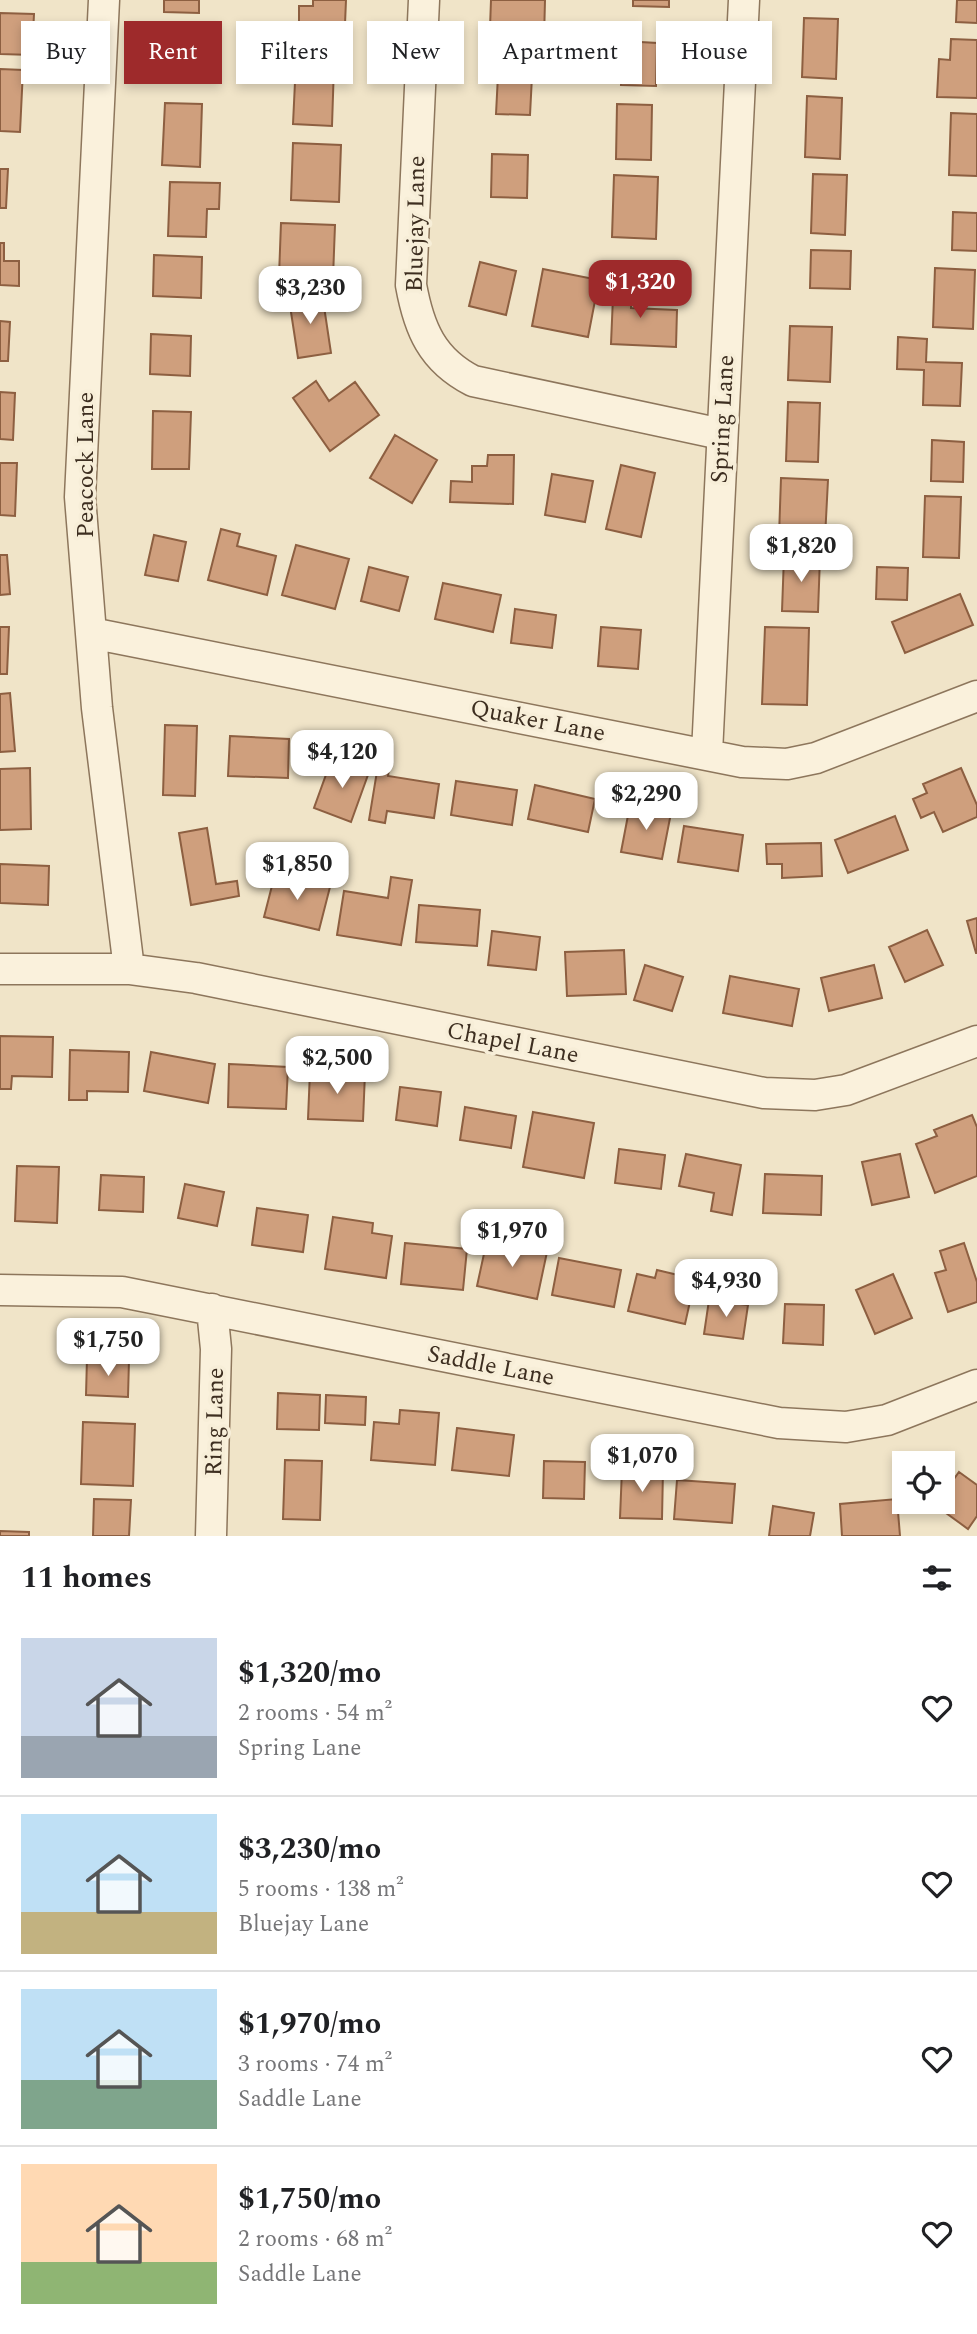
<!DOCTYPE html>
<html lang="en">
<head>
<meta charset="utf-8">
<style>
  body { margin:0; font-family:Spectral,serif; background:#f2f2f2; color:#202124; height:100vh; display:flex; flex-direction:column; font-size:26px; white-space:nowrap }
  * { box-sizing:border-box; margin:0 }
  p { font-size:23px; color:#757577 }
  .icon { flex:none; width:38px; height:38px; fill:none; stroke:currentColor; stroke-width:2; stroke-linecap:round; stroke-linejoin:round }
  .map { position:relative; height:1536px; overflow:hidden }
  .side { display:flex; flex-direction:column; background:#fff; flex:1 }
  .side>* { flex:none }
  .top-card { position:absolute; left:21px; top:21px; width:936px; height:63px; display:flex; gap:14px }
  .fabs { position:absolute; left:892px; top:1451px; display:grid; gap:14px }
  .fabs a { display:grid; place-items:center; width:63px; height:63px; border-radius:0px; background:#fff; box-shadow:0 4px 10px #0003; font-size:35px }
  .price { position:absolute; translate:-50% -60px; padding:0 16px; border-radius:14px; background:#fff; color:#222; font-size:23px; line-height:46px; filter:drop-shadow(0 2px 4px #0008) }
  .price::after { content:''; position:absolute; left:50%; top:42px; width:21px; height:16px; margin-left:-10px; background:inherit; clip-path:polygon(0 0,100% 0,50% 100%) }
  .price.active { background:#9e2a2b; color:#fff }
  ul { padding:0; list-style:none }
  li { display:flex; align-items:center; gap:21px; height:175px; padding:0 21px }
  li+li { border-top:2px solid #e0e0e0 }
  li span { display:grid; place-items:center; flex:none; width:196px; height:140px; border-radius:0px; color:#555 }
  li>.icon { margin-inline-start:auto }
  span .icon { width:84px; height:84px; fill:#fffc; stroke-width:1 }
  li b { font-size:30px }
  h2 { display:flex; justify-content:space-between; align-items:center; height:84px; padding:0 21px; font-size:30px }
  .chip { padding:0 24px; border-radius:0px; background:#fff; box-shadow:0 4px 10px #0003; font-size:24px; line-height:63px }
  .chip.active { background:#9e2a2b; color:#fff }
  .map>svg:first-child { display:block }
  .building { fill:#cf9f7d; stroke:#8d5f41; stroke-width:2 }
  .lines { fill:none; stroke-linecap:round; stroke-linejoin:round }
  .street-casing { stroke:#8d765c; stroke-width:33 }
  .street { stroke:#faf1dc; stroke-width:30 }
  .labels { text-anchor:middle; stroke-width:7; stroke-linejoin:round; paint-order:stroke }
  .street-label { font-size:24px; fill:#3d2e20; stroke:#f7eed8 }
</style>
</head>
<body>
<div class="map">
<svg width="977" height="1536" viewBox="0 0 977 1536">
  <rect width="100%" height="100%" fill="#f0e4c8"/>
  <path class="building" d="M164,0H199V13L164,12Z
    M313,0H346L344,48L310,47L311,30L299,29V6H313Z
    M491,0H545L544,39L525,38L524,57L489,56Z
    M633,0H669V7L633,6Z
    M957,0H977V23L956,22Z
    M0,13L34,14L32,55L0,54Z
    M804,18L838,19L836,79L802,77Z
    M162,26L219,28L217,71L161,69Z
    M951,39L977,40V98L937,97L939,59L950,60Z
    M623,41L657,43L656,86L621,85Z
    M310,64L334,65L332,126L293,124L295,82L309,83Z
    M0,69L23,70L20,132L0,131Z
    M498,75L532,76L530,115L496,114Z
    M807,96L842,98L840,159L805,157Z
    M165,103L202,104L200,167L162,165Z
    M617,104L652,105L651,160L616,159Z
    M951,113L977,114V176L949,175Z
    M293,143L341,145L339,202L291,200Z
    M492,154L528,155L527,198L491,197Z
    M0,169H8L6,208H0Z
    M813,174L847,175L845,235L811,233Z
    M614,175L658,177L656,239L612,237Z
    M170,182L220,183L219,209H207L206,237L168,236Z
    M953,212L977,213V251L952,250Z
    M281,223L335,225L333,278L279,276Z
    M0,243H4V261H19V286L0,285Z
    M811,250L851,251L850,289L810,288Z
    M154,255L202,257L201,298L153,296Z
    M480,262L516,271L506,315L469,306Z
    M935,268L975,270L973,329L933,327Z
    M543,269L599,280L588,337L532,326Z
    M614,273L632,274L631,308L677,310L676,347L611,344Z
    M322,293L331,353L298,358L289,299Z
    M0,321L10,322L8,361H0Z
    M790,326L832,327L830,382L788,380Z
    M151,334L191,336L190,376L150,374Z
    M898,337L927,339L926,362L962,363L960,406L923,405L924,370L897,369Z
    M316,381L329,401L355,382L379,415L330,451L293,398Z
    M0,392L15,393L13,440L0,439Z
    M788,402L820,403L818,462L786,461Z
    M153,411L191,412L189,469H152Z
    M395,435L437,460L412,503L370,478Z
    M932,440L964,442L963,482L931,481Z
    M488,455H514L513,504L450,502L451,481L472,482V466H487Z
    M0,463H17L15,516L0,515Z
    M621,465L655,473L641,537L606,529Z
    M552,474L593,481L585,522L545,515Z
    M781,478L828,480L825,538L779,536Z
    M925,496L961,497L959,558L923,557Z
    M221,529L240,534L237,546L276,556L267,595L208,580Z
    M154,535L186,542L178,581L145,575Z
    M296,545L349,559L335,609L282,595Z
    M0,555H7L10,594L0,595Z
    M784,556L820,557L818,612L782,611Z
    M369,567L408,577L399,611L361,601Z
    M877,567L908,568L907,600L876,599Z
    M443,583L501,595L493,632L435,619Z
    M960,594L973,625L905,653L892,622Z
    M515,609L556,615L552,648L511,643Z
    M0,627H9L7,674H0Z
    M601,627L641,630L638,669L598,666Z
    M765,627L809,628L807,705L762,704Z
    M10,693L15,751L0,752V694Z
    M165,725L197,726L195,796L163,795Z
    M230,736L289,739L288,778L228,776Z
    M332,758L369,772L351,822L314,808Z
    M379,759L390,761L388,776L439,784L434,818L387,811L385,823L369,820Z
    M30,768L31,829L0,830V769Z
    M961,768L977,805V817L943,832L934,812L921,818L913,799L927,793L923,784Z
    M456,781L517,790L512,825L451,815Z
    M535,785L595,799L588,832L528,819Z
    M630,805L671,813L662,859L621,852Z
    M895,816L908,850L848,873L835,840Z
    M684,826L743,835L738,871L678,862Z
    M207,828L216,884L237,881L239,896L191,905L179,833Z
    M821,843L822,876L782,878V864H767L766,844Z
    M0,864L49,866L48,905L0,903Z
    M275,874L330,887L319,930L264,917Z
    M391,877L412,880L401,945L337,935L344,891L388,898Z
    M419,905L480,910L477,946L416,942Z
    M977,918V953H976L967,921Z
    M927,930L943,965L905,982L889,947Z
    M492,931L540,937L536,970L488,965Z
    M624,950L626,994L567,996L565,952Z
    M645,965L683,977L672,1011L634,1000Z
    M874,965L882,998L829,1011L821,978Z
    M730,976L799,989L792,1026L723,1013Z
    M0,1036L53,1037L52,1077L12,1076L11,1089H0Z
    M70,1050L129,1052L128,1092L87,1091V1100H69Z
    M151,1052L215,1064L208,1103L144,1091Z
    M229,1064L288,1067L286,1109L228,1107Z
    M310,1071L365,1073L363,1121L308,1119Z
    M400,1087L441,1092L437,1126L396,1120Z
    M465,1107L516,1116L511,1148L460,1140Z
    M533,1112L594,1123L584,1178L523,1167Z
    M972,1115L977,1127V1176L935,1193L916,1144L937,1136L934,1130Z
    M619,1149L665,1155L661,1189L615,1183Z
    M686,1154L741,1165L732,1215L711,1211L714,1193L679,1186Z
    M900,1154L909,1197L872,1205L862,1162Z
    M17,1166L59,1167L57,1223L15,1221Z
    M765,1174L822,1176L821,1215L763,1213Z
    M101,1175L144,1177L143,1212L99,1210Z
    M185,1184L224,1192L217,1226L178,1218Z
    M257,1208L308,1215L303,1252L252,1245Z
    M333,1217L373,1223L372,1233L392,1236L386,1278L325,1269Z
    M487,1240L547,1252L537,1299L477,1286Z
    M405,1243L467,1249L463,1290L401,1284Z
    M964,1243L977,1282V1302L948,1312L935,1273L946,1270L940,1251Z
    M559,1258L621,1270L614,1307L552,1295Z
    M657,1270L695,1279L685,1324L628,1311L637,1274L655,1278Z
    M893,1274L912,1318L875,1334L856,1290Z
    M709,1300L748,1305L743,1339L704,1334Z
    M785,1304L824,1305L823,1345L783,1343Z
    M87,1358L129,1360L128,1397L86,1395Z
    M278,1393L320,1395L319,1430L277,1429Z
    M326,1395L366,1397L365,1425L325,1423Z
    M400,1410L439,1413L435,1465L371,1460L374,1422L399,1424Z
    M83,1422L135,1424L133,1486L81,1484Z
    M457,1428L514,1435L509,1476L452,1470Z
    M285,1460L322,1461L320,1520L283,1519Z
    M544,1461L585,1462L584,1499L543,1498Z
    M622,1469L663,1470L662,1519L620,1518Z
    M959,1472L977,1485V1516L968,1529L935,1505L943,1502V1494Z
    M677,1480L735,1484L732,1523L674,1519Z
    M94,1499L131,1500L129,1536H93Z
    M897,1499L900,1536H842L840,1504Z
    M773,1506L814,1513L810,1536H769Z
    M0,1531L29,1532V1536H0Z"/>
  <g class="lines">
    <defs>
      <path id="street" d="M104,0L80,497L97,708L129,969
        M424,0L411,285C419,329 432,360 473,381L721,434
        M91,633L742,762L787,764L816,758L977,696
        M707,753L744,0
        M0,969H129L196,978L764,1093L815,1095L846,1090L977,1041
        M0,1290L122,1292L779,1423L846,1427L887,1420L977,1385
        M211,1536L216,1349L212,1309"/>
    </defs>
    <use href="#street" class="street-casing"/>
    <use href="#street" class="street"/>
  </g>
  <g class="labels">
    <g class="street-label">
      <text transform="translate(415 224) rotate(-89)" y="8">Bluejay Lane</text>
      <text transform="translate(722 419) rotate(-87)" y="8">Spring Lane</text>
      <text transform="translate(85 465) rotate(-90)" y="8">Peacock Lane</text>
      <text transform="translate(538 720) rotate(11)" y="8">Quaker Lane</text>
      <text transform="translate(513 1042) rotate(11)" y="8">Chapel Lane</text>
      <text transform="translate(491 1365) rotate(11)" y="8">Saddle Lane</text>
      <text transform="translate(214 1422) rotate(-89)" y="8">Ring Lane</text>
    </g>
  </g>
</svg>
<div class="fabs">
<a><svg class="icon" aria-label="locate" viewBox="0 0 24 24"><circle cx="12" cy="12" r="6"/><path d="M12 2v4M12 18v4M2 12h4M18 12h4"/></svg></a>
</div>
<b class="price active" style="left:640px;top:320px">$1,320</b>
<b class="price" style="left:310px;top:326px">$3,230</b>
<b class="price" style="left:801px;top:584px">$1,820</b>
<b class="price" style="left:342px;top:790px">$4,120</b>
<b class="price" style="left:646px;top:832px">$2,290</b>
<b class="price" style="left:297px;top:902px">$1,850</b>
<b class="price" style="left:337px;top:1096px">$2,500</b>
<b class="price" style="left:512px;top:1269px">$1,970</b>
<b class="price" style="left:726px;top:1319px">$4,930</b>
<b class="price" style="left:108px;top:1378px">$1,750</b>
<b class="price" style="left:642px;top:1494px">$1,070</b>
<div class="top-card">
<a class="chip">Buy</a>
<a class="chip active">Rent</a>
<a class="chip">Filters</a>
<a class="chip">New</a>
<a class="chip">Apartment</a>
<a class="chip">House</a>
</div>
</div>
<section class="side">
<h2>11 homes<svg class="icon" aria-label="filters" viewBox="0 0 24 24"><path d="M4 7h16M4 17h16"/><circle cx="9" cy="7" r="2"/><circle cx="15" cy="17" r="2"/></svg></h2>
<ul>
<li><span style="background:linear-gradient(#c9d6e8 70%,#9aa5b1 0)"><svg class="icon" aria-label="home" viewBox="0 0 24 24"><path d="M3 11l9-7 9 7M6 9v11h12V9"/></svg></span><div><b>$1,320/mo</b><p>2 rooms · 54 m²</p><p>Spring Lane</p></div><svg class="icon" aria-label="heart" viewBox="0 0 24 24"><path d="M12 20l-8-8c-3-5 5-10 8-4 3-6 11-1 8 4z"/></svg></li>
<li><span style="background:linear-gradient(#bfe0f5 70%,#c2b280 0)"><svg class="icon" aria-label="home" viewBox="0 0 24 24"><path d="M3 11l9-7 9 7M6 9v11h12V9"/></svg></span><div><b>$3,230/mo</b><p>5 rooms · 138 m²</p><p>Bluejay Lane</p></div><svg class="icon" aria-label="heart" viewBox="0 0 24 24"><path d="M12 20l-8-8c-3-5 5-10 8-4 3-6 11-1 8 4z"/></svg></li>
<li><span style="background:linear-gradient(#bfe0f5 65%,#7fa58c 0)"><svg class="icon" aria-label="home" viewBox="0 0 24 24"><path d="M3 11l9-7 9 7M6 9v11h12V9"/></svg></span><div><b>$1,970/mo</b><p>3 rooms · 74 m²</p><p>Saddle Lane</p></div><svg class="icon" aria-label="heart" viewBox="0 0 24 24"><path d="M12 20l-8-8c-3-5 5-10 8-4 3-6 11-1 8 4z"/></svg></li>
<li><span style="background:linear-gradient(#ffd9b3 70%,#8fb573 0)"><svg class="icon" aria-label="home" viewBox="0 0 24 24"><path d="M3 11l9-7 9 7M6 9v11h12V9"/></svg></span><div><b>$1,750/mo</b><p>2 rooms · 68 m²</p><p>Saddle Lane</p></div><svg class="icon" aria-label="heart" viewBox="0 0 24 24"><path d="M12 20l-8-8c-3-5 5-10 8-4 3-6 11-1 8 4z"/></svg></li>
</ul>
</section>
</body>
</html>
